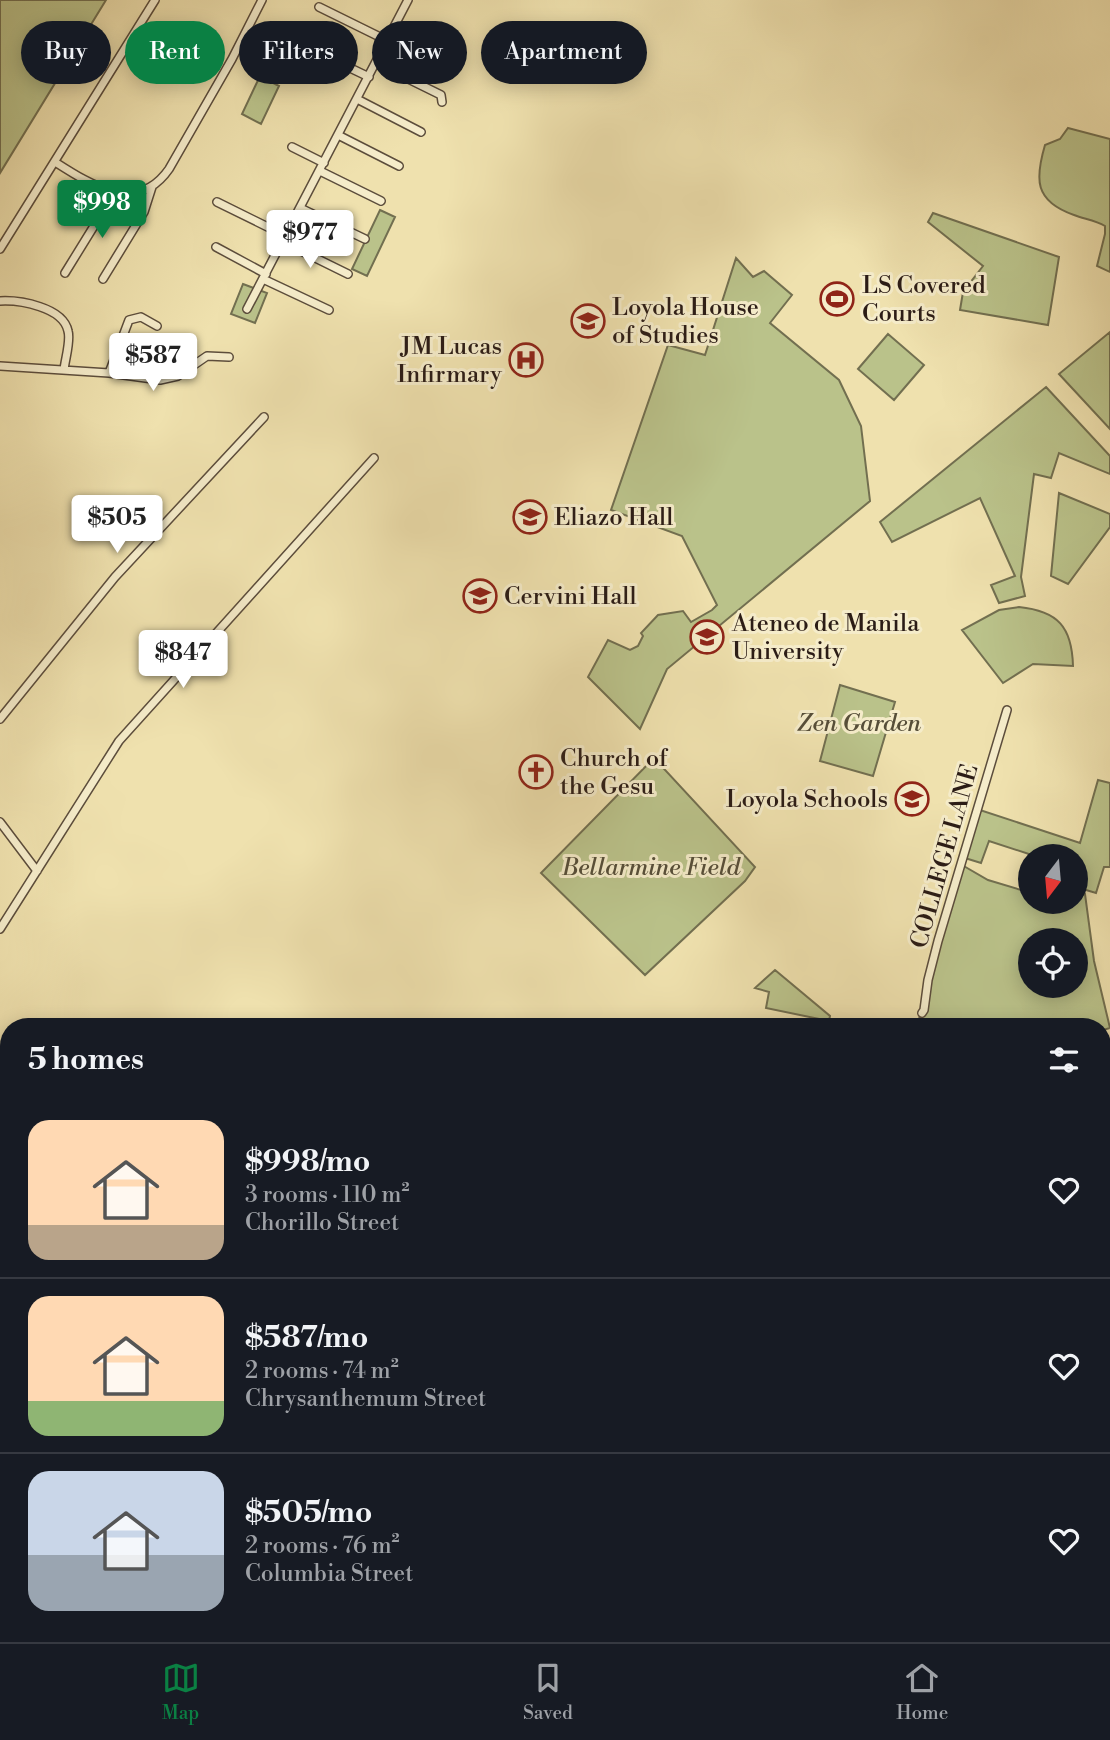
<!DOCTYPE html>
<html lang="en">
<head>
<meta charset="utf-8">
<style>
  body { margin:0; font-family:"Libre Bodoni",serif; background:#20242c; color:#f1f3f6; height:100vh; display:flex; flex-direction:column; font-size:26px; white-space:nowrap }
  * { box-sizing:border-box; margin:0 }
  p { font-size:23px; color:#9ea1a6 }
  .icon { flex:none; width:38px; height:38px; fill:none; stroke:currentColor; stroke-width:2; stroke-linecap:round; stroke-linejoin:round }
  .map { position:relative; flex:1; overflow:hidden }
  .side { position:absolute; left:0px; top:1018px; width:1111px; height:625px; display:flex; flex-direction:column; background:#171b24; border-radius:28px 28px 0 0; box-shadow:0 4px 18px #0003 }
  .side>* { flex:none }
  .banner { position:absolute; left:21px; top:21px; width:700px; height:63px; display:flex; gap:14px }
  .needle { width:46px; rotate:196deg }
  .fabs { position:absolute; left:1018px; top:844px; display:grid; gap:14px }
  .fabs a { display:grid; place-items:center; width:70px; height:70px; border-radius:50%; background:#171b24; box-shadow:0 4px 18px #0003; font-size:35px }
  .price { position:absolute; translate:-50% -60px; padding:0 16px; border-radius:7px; background:#fff; color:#222; font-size:23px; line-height:46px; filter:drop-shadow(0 2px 4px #0008) }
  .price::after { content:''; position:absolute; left:50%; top:42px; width:21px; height:16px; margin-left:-10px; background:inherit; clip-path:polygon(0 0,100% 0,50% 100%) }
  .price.current { background:#0b8043; color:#fff }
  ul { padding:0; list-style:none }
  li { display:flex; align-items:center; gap:21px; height:175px; padding:0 28px }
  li+li { border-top:2px solid #363941 }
  li span { display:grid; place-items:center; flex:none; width:196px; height:140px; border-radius:21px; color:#555 }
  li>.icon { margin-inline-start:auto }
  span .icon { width:84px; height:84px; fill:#fffc; stroke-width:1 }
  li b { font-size:30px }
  h2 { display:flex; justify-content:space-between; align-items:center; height:84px; padding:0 28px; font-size:30px }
  .pill { padding:0 24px; border-radius:32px; background:#171b24; box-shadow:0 4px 18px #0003; font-size:24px; line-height:63px }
  .pill.current { background:#0b8043; color:#fff }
  .dock { display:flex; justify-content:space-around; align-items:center; height:98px; border-top:2px solid #363941; background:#171b24; font-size:19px; color:#9ea1a6 }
  .dock a { display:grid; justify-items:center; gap:4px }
  .dock .current { color:#0b8043 }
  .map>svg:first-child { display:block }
  .green { fill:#bac28a; stroke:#726f50; stroke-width:2; fill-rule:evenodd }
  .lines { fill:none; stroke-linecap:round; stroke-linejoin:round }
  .stream { stroke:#6f7c74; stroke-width:2.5 }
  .river { stroke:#9cbcb3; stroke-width:18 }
  .street-casing { stroke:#5c4d3c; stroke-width:10 }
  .street { stroke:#f5ecca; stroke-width:7 }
  .labels { text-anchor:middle; stroke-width:6; stroke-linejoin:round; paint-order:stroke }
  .poi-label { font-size:24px; fill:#2b1c16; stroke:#f5ecca; text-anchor:start }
  .park-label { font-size:24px; font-style:italic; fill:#564e39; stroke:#f5ecca }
  .street-label { font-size:24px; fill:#2b1c16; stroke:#f5ecca }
</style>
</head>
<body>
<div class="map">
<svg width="1110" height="1642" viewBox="0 0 1110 1642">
  <rect width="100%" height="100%" fill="#efe1ae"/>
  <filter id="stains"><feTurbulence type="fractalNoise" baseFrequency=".00286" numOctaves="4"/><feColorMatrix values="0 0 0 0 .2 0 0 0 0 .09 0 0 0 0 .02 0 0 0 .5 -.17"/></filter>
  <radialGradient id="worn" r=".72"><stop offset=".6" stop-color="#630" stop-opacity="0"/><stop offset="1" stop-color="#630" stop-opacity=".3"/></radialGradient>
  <path class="green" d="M0,0H106L0,173Z
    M260,76L279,86L261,124L242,114Z
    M1068,128L1110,139V272L1097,266L1105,234V226C1095,220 1084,219 1074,215C1034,201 1035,179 1045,145L1060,139Z
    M380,210L395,217L367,276L352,269Z
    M933,213L1059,257L1048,325L960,310L963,292L983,266L928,222Z
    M736,258L753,277L764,271L792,295L770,323L839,380L861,426L870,501L667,669L640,729L588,677L608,640L630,650L638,646L643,636L641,633L658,615L683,611L691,622L712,610L717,605L682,536L611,510L668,345L705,355Z
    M243,284L267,293L255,323L231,314Z
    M1110,332V429L1059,374Z
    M888,334L924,365L894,400L858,369Z
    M1046,387L1110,456V474L1059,453L1051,478L1034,474L1021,577L1025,596L999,603L991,585L1015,576L980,498L892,542L880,522Z
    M1059,493L1110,514V527L1068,584L1051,576Z
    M1019,607C1058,611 1072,627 1073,666L1033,664L1003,683L962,630L999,610Z
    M840,685L895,702L873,776L820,761Z
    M654,758L755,867L745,881L645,975L541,873Z
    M1098,780L1110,783V867H1104L1096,893L1076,887V856H1035L989,841L981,863L965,858L980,810L1080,843Z
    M962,865L988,880L1031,893V901H1076V897L1085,894L1094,961L1110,1028L1103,1030L1102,1027H933L919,1019ZM1031,940H1076V985H1031Z
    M775,970L830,1016L829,1021L766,1008L769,992L755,988Z"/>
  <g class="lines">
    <path class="stream" d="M1108,1543L1110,1545"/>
    <path class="river" d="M1102,1263L1110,1256
      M81,1634L137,1642
      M66,1642L68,1634
      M298,1642L301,1634
      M974,1642L975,1634"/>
    <defs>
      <path id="street" d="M319,7L388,41
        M395,27L448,53
        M300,44L369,77
        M376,63L441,95L442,102
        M357,99L421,132
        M338,135L399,166
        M292,147L324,163
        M55,162C91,185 137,215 169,169L232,59L262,0
        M320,171L381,201
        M217,202L286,236
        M300,208L365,239
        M283,242L348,274
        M216,247L266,274
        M0,249L155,0
        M65,273L115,192
        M103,279L144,212L152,187
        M263,279L329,310
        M0,301C20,300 63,307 68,331C71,341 65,359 64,370
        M247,309L408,0
        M0,366L109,373L160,380L178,376L207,356L229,357
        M109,373L129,320L141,317L157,326
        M0,719L115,577L264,417
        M0,822L37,871
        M0,929L119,741L374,458
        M922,1013L924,1010L928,980L938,941L1007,710
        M694,1634L703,1642
        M383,1642L394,1634
        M550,1642L556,1634"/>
    </defs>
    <use href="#street" class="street-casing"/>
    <use href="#street" class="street"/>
  </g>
  <defs>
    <symbol id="stadium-ring" viewBox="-11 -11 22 22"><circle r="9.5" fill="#f5ecca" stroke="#8f2418" stroke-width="1.5"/><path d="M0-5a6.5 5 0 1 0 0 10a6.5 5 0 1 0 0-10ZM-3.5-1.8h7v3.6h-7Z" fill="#8f2418"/></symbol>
    <symbol id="university-ring" viewBox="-11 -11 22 22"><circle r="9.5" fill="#f5ecca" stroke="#8f2418" stroke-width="1.5"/><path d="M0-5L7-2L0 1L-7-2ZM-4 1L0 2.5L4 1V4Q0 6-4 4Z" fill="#8f2418"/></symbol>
    <symbol id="hospital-ring" viewBox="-11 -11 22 22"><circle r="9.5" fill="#f5ecca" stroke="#8f2418" stroke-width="1.5"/><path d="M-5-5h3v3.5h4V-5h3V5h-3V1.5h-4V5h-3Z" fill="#8f2418"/></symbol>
    <symbol id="church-ring" viewBox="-11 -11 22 22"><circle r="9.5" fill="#f5ecca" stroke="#8f2418" stroke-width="1.5"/><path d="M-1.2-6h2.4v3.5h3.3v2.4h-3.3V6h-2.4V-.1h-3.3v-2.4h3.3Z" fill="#8f2418"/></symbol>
  </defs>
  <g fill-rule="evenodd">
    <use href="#stadium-ring" x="818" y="280" width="38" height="38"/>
    <use href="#university-ring" x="569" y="302" width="38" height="38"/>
    <use href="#hospital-ring" x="507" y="341" width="38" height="38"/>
    <use href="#university-ring" x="511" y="498" width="38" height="38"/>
    <use href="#university-ring" x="461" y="577" width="38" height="38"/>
    <use href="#university-ring" x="688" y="618" width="38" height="38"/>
    <use href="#church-ring" x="517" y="753" width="38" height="38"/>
    <use href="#university-ring" x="893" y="780" width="38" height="38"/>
  </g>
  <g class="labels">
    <g class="poi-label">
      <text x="862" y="293">LS Covered<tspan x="862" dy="28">Courts</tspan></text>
      <text x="612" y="315">Loyola House<tspan x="612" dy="28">of Studies</tspan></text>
      <text x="502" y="354" text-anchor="end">JM Lucas<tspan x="502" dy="28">Infirmary</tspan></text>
      <text x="554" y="525">Eliazo Hall</text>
      <text x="504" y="604">Cervini Hall</text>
      <text x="732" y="631">Ateneo de Manila<tspan x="732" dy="28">University</tspan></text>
      <text x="560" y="766">Church of<tspan x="560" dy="28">the Gesu</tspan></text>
      <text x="888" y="807" text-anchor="end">Loyola Schools</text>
    </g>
    <g class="park-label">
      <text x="859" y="731">Zen Garden</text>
      <text x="651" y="875">Bellarmine Field</text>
    </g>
    <g class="street-label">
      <text transform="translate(944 856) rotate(-74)" y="8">COLLEGE LANE</text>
    </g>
  </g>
  <rect width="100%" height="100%" filter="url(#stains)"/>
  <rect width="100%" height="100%" fill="url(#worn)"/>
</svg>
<div class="fabs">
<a><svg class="needle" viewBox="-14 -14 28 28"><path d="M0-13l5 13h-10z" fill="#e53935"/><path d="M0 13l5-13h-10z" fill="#9ea1a6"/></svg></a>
<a><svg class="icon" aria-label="locate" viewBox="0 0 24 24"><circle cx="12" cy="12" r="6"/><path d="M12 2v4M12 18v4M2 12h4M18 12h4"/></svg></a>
</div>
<b class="price current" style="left:102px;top:240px">$998</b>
<b class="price" style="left:310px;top:270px">$977</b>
<b class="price" style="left:153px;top:393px">$587</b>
<b class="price" style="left:117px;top:555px">$505</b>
<b class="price" style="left:183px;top:690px">$847</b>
<div class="banner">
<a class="pill">Buy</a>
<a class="pill current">Rent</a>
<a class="pill">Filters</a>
<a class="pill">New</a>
<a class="pill">Apartment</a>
</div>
<section class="side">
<h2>5 homes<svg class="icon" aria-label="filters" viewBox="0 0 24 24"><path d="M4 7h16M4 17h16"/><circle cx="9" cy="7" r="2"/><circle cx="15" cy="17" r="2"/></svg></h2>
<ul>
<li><span style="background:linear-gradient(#ffd9b3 75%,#b9a48a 0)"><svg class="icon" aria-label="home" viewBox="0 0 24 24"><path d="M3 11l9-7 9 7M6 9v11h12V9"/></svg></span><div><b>$998/mo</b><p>3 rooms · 110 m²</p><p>Chorillo Street</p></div><svg class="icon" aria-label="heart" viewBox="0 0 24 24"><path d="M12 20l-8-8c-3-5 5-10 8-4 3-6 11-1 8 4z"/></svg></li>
<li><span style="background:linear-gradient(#ffd9b3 75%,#8fb573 0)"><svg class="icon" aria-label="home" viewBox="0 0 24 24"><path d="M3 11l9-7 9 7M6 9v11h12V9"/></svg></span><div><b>$587/mo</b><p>2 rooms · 74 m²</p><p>Chrysanthemum Street</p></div><svg class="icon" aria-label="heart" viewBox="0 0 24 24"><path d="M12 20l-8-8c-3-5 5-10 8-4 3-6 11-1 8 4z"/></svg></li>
<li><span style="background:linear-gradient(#c9d6e8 60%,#9aa5b1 0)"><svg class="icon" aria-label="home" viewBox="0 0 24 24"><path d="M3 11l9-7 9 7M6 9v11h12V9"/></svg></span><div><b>$505/mo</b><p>2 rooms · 76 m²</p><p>Columbia Street</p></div><svg class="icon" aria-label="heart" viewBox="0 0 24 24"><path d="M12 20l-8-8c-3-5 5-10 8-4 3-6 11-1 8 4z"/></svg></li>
</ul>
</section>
</div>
<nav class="dock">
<a class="current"><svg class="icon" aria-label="map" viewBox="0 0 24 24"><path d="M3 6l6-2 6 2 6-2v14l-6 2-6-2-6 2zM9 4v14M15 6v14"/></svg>Map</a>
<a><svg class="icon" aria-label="saved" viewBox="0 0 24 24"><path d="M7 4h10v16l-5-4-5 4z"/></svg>Saved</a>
<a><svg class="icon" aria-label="home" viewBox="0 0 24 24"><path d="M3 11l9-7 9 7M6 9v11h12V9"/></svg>Home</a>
</nav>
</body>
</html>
